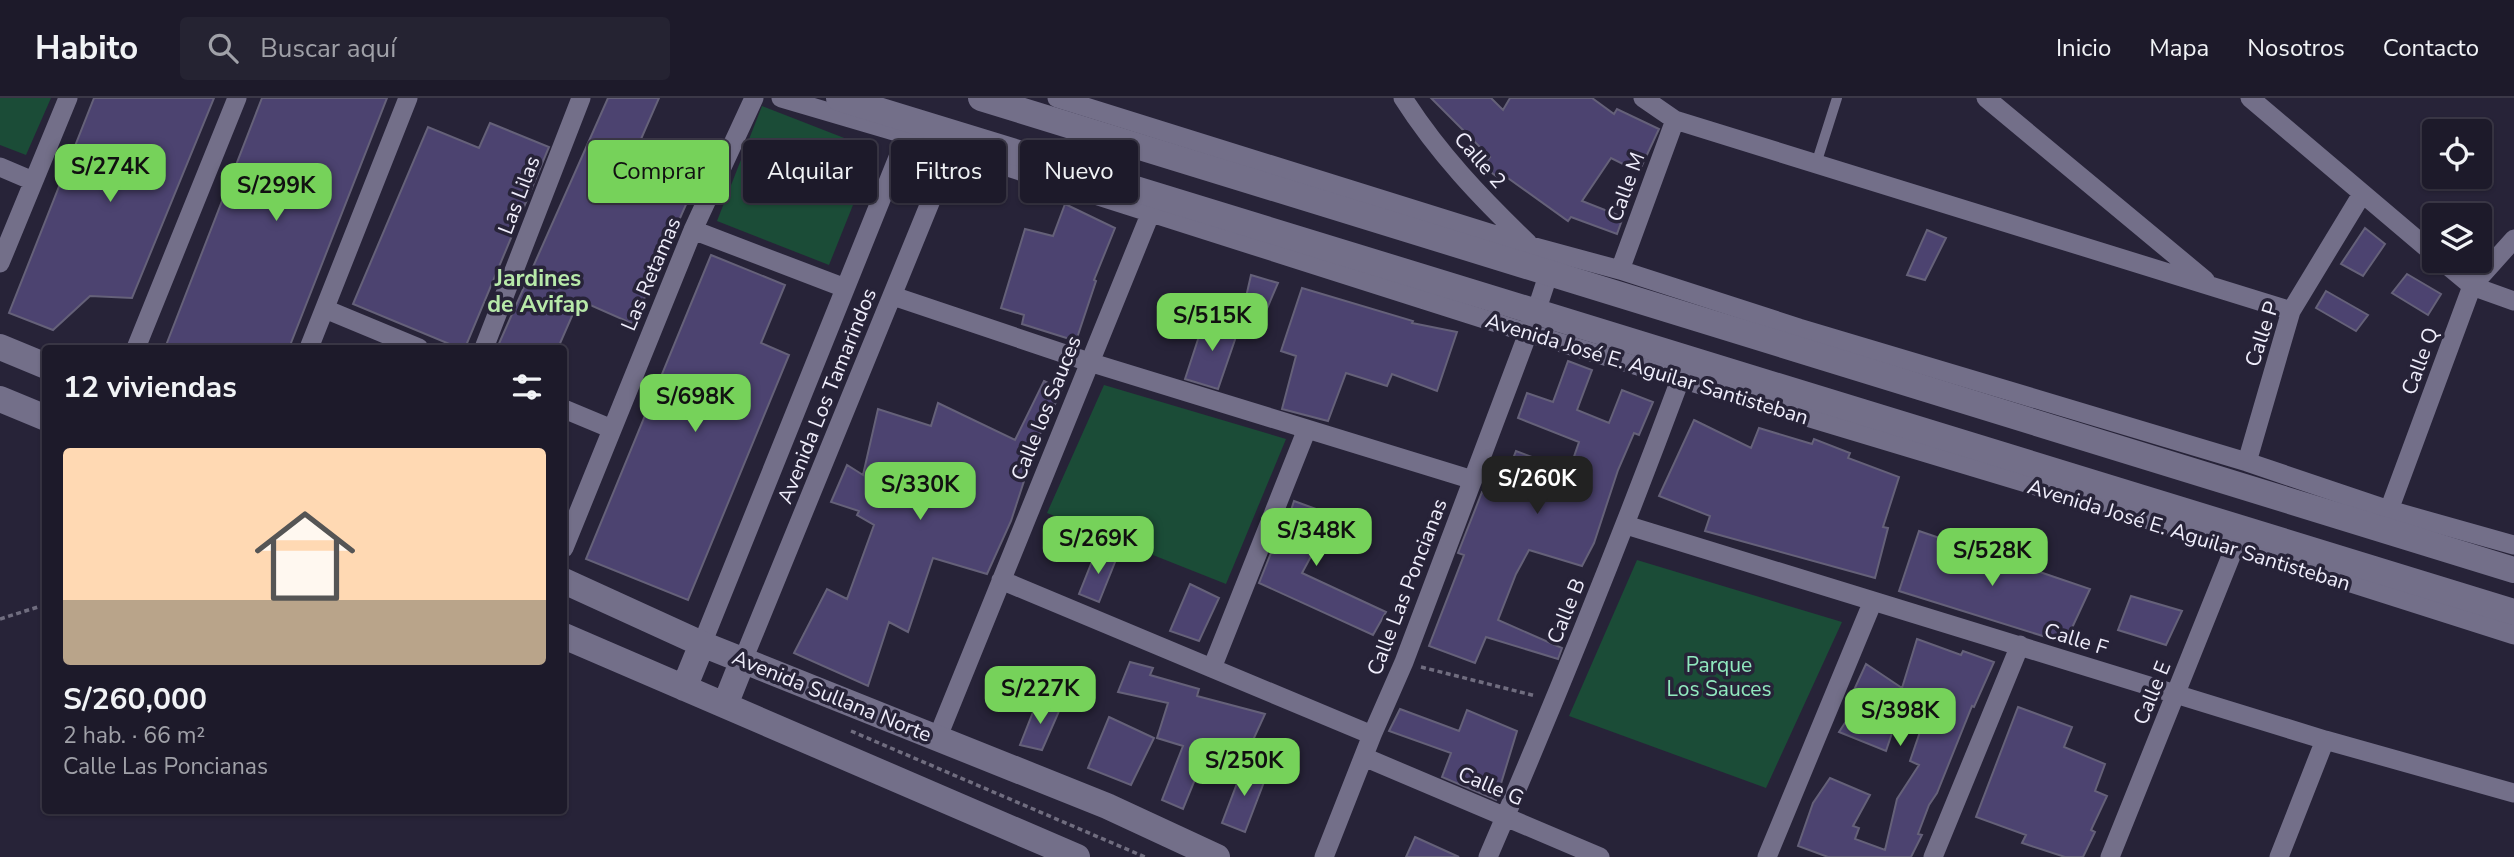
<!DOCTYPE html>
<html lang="es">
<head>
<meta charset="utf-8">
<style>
  body { margin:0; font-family:"Nunito Sans",sans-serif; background:#252332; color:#f1f3f6; height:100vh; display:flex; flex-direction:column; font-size:26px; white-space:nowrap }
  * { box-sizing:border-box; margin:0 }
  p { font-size:23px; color:#a0a1a8 }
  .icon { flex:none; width:38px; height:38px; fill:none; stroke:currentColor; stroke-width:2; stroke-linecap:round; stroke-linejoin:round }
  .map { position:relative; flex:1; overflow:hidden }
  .panel { position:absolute; left:42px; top:247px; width:525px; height:469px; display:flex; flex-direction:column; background:#1d1a2a; border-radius:7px; box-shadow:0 2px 5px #0004,0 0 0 2px #3b3847 }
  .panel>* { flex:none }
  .hud { position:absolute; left:588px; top:42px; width:665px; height:63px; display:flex; gap:14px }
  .controls { position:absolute; left:2422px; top:21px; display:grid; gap:14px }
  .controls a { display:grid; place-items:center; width:70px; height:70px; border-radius:7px; background:#1d1a2a; box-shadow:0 2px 5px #0004,0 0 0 2px #3b3847; font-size:35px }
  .price { position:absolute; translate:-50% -60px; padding:0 16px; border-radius:14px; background:#76d25a; color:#111; font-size:23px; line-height:46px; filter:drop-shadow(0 2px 4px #0008) }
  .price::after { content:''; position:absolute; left:50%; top:42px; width:21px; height:16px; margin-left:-10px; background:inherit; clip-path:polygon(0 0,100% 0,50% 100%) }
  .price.selected { background:#222; color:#fff }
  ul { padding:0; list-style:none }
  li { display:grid; align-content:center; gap:14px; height:371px; padding:0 21px }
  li+li { border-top:2px solid #3b3847 }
  li span { display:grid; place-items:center; height:217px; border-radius:7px; color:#555 }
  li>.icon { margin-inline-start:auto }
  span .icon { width:126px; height:126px; fill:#fffc; stroke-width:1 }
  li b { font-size:30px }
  h2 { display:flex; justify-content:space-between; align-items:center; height:84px; padding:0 21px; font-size:30px }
  .chip { padding:0 24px; border-radius:7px; background:#1d1a2a; box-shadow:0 2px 5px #0004,0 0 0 2px #3b3847; font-size:24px; line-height:63px }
  .chip.selected { background:#76d25a; color:#111 }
  header { display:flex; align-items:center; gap:42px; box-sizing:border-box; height:98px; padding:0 35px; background:#1d1a2a; border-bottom:2px solid #3b3847 }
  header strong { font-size:33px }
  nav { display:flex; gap:38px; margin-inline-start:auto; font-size:24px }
  .search { width:490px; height:63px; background:#252332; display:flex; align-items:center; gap:18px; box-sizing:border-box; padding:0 24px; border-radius:7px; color:#a0a1a8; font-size:26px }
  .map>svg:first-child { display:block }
  .green { fill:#1b4c37 }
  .building { fill:#4c4370; stroke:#656179; stroke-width:2 }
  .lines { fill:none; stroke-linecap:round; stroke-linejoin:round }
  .path { stroke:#706d7f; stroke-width:3.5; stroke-dasharray:5 3.5; stroke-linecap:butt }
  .service { stroke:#736f89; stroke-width:10 }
  .minor { stroke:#736f89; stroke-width:19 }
  .secondary { stroke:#736f89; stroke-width:26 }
  .labels { text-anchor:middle; stroke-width:7; stroke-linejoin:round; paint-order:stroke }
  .street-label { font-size:21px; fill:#efedfb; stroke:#272338 }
  .park-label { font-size:21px; fill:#91e9bf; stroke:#272338 }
  .neighbourhood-label { font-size:23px; font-weight:bold; fill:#b7e9a9; stroke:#272338 }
</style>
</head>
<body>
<header>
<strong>Habito</strong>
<div class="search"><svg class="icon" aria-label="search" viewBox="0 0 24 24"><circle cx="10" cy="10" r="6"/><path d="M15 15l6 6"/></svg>Buscar aquí</div>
<nav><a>Inicio</a><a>Mapa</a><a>Nosotros</a><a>Contacto</a></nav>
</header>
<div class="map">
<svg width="2514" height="759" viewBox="0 0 2514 759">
  <rect width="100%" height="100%" fill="#272338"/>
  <path class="green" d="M0,0H51L26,57L0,47Z
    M762,8L875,52L829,167L717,123Z
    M1104,287L1286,341L1226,486L1047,415Z
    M1637,462L1842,524L1766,690L1569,618Z"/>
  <path class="building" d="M94,0H214L132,200L90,198L53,232L9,215Z
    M262,0H387L289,250H165Z
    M608,0H659L634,57L696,84L633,226L579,202L558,250H497Z
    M1431,0H1491L1503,12L1510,0H1592L1614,16L1617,11L1659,31L1639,74L1611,60L1582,103L1623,119L1617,136L1571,119L1568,123L1505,78L1501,82L1483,68L1490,59Z
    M490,25L549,49L465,250H459L353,206L428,29L479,50Z
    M1065,106L1115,130L1094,182L1096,183L1076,243L1022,226L1024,217L1001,210L1025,131L1053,138Z
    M2365,130L2385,146L2363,178L2341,166Z
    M1927,132L1946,140L1925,182L1907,177Z
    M711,157L785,187L761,245L789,257L688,502L586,461Z
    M2407,176L2441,196L2428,217L2392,195Z
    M1251,177L1278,185L1256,236L1239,230Z
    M1302,190L1413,223L1412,225L1457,234L1437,293L1392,276L1387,288L1346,275L1328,323L1282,311L1296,258L1281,253Z
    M2326,193L2368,217L2356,233L2316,210Z
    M1205,220L1239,230L1218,291L1185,281Z
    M1568,263L1592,272L1577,312L1609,325L1622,292L1653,304L1639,337L1634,335L1618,372L1594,445L1582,468L1529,452L1516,476L1498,522L1562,550L1558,561L1486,539L1475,565L1429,548L1464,457L1458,455L1482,394L1497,401L1516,353L1569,373L1579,344L1518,320L1527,295L1553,304Z
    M1044,283L1062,292L1033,350L1038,352L1019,381L1024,383L1011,423L987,476L933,460L908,534L889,524L868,588L794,555L827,491L847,501L874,427L857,417L859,413L831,404L847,367L863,377L878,311L931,328L938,305L1015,342Z
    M1694,322L1751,350L1759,330L1812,346L1814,341L1850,355L1848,360L1899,379L1883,429L1888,430L1875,480L1705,433L1710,418L1659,398Z
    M1294,403L1360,427L1349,448L1322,438L1302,475L1386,514L1373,537L1259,485L1271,455L1276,448L1279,449Z
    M1919,433L2090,491L2065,545L1899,493Z
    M1097,451L1117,459L1099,504L1079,496Z
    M1190,486L1219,500L1199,543L1170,533Z
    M2131,498L2182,513L2166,547L2118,532Z
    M1917,541L1961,557L1963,553L1994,564L1974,609L1972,608L1937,695L1929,707L1918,736L1922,737L1911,759H1828L1798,748L1813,705L1830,680L1870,697L1853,728L1859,730L1855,741L1885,752L1897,701L1919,667L1910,663L1923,625L1911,620L1906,630L1895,626L1886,653L1839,634L1856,608L1848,605L1866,566L1902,590Z
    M1130,564L1153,570L1150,577L1199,591L1197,598L1265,616L1243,664L1207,652L1183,711L1162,702L1183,648L1157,640L1168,605L1118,594Z
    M1037,604L1060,611L1042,652L1020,647Z
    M2018,609L2072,629L2064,649L2105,666L2095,693L2107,698L2091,732L2095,734L2083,759H2065L2022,745L2026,737L1976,719Z
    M1400,611L1459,633L1467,612L1517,633L1496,702L1442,679L1451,655L1389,633Z
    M1109,619L1154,640L1131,687L1088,670Z
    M1244,667L1267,676L1245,734L1222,725Z
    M1415,739L1459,759H1406Z"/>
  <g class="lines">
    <path class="path" d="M0,521L41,508H46
      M1421,569L1536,598
      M851,633L1145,759"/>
    <path class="service" d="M1816,66L1837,0"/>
    <path class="minor" d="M781,0L907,37L1528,235L2235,448L2514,537
      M1057,0L1531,148L1620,172L1799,230L2247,364L2389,412L2514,447
      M1403,0C1438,55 1481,100 1528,145
      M1643,0L1675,22L2291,213
      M1986,0L2205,182
      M2250,0L2434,156
      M0,69L33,83
      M693,132L845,190
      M2442,163L2472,188L2514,203
      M0,165L68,0
      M1620,172L1675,22
      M893,198L1089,264L1473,382
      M325,211L419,250
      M136,250L237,0
      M309,250L408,0
      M484,250L581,0
      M564,311L612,331
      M2247,364L2291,213L2362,96
      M2389,412L2472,188L2514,141
      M1626,427L2325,642L2514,695
      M564,450L693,132L754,0
      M1001,482L1372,637
      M702,546L907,37
      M743,562L952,51
      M1212,570L1307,331
      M937,641L1151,114
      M1364,659L1600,759
      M1324,759L1372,637L1404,564L1536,214L1553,162
      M1488,759C1556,601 1620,443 1680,282
      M1767,759L1873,503
      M1933,759L2020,547
      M2110,759L2235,448
      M2279,759L2325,642"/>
    <path class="secondary" d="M839,0L2514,514
      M981,0L2514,472
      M0,249L46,268
      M0,301L46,320
      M564,483L702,546L1107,708L1217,759
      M564,538L1077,759
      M684,590L702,546
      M725,607L743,562"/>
  </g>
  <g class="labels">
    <g class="street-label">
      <text transform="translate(1480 62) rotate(49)" y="7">Calle 2</text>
      <text transform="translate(1626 89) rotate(-70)" y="7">Calle M</text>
      <text transform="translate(519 97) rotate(-69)" y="7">Las Lilas</text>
      <text transform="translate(651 176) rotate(-67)" y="7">Las Retamas</text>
      <text transform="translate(2262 236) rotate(-72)" y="7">Calle P</text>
      <text transform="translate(2420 263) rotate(-70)" y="7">Calle Q</text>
      <text transform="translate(1647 271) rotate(17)" y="7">Avenida José E. Aguilar Santisteban</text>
      <text transform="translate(827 298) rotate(-68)" y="7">Avenida Los Tamarindos</text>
      <text transform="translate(1046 310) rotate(-68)" y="7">Calle los Sauces</text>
      <text transform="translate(2189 437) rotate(17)" y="7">Avenida José E. Aguilar Santisteban</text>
      <text transform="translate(1407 489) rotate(-69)" y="7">Calle Las Poncianas</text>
      <text transform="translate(1566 513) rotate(-68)" y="7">Calle B</text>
      <text transform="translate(2076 541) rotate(17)" y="7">Calle F</text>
      <text transform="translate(2152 595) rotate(-68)" y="7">Calle E</text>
      <text transform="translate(832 598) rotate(22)" y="7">Avenida Sullana Norte</text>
      <text transform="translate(1491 688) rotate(23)" y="7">Calle G</text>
    </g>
    <g class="park-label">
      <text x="1719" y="574">Parque<tspan x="1719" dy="24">Los Sauces</tspan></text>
    </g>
    <g class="neighbourhood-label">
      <text x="538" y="188">Jardines<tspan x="538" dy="26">de Avifap</tspan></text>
    </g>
  </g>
</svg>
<div class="controls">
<a><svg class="icon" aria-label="locate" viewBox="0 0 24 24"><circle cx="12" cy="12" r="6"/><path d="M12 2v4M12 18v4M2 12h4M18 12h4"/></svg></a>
<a><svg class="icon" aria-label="layers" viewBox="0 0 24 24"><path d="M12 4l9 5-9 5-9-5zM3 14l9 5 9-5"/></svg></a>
</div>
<b class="price" style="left:110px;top:106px">S/274K</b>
<b class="price" style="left:276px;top:125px">S/299K</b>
<b class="price" style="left:1212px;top:255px">S/515K</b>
<b class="price" style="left:695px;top:336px">S/698K</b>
<b class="price selected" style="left:1537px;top:418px">S/260K</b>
<b class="price" style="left:920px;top:424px">S/330K</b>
<b class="price" style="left:1316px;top:470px">S/348K</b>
<b class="price" style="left:1098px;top:478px">S/269K</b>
<b class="price" style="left:1992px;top:490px">S/528K</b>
<b class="price" style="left:1040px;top:628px">S/227K</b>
<b class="price" style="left:1900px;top:650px">S/398K</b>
<b class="price" style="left:1244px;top:700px">S/250K</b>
<div class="hud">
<a class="chip selected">Comprar</a>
<a class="chip">Alquilar</a>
<a class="chip">Filtros</a>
<a class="chip">Nuevo</a>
</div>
<section class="panel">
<h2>12 viviendas<svg class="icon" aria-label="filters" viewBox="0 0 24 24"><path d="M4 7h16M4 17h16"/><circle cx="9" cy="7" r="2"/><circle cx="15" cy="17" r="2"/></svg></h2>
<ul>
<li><span style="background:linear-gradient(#ffd9b3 70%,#b9a48a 0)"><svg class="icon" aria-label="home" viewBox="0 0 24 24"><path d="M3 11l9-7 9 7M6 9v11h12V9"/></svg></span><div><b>S/260,000</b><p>2 hab. · 66 m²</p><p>Calle Las Poncianas</p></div></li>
</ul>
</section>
</div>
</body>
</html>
